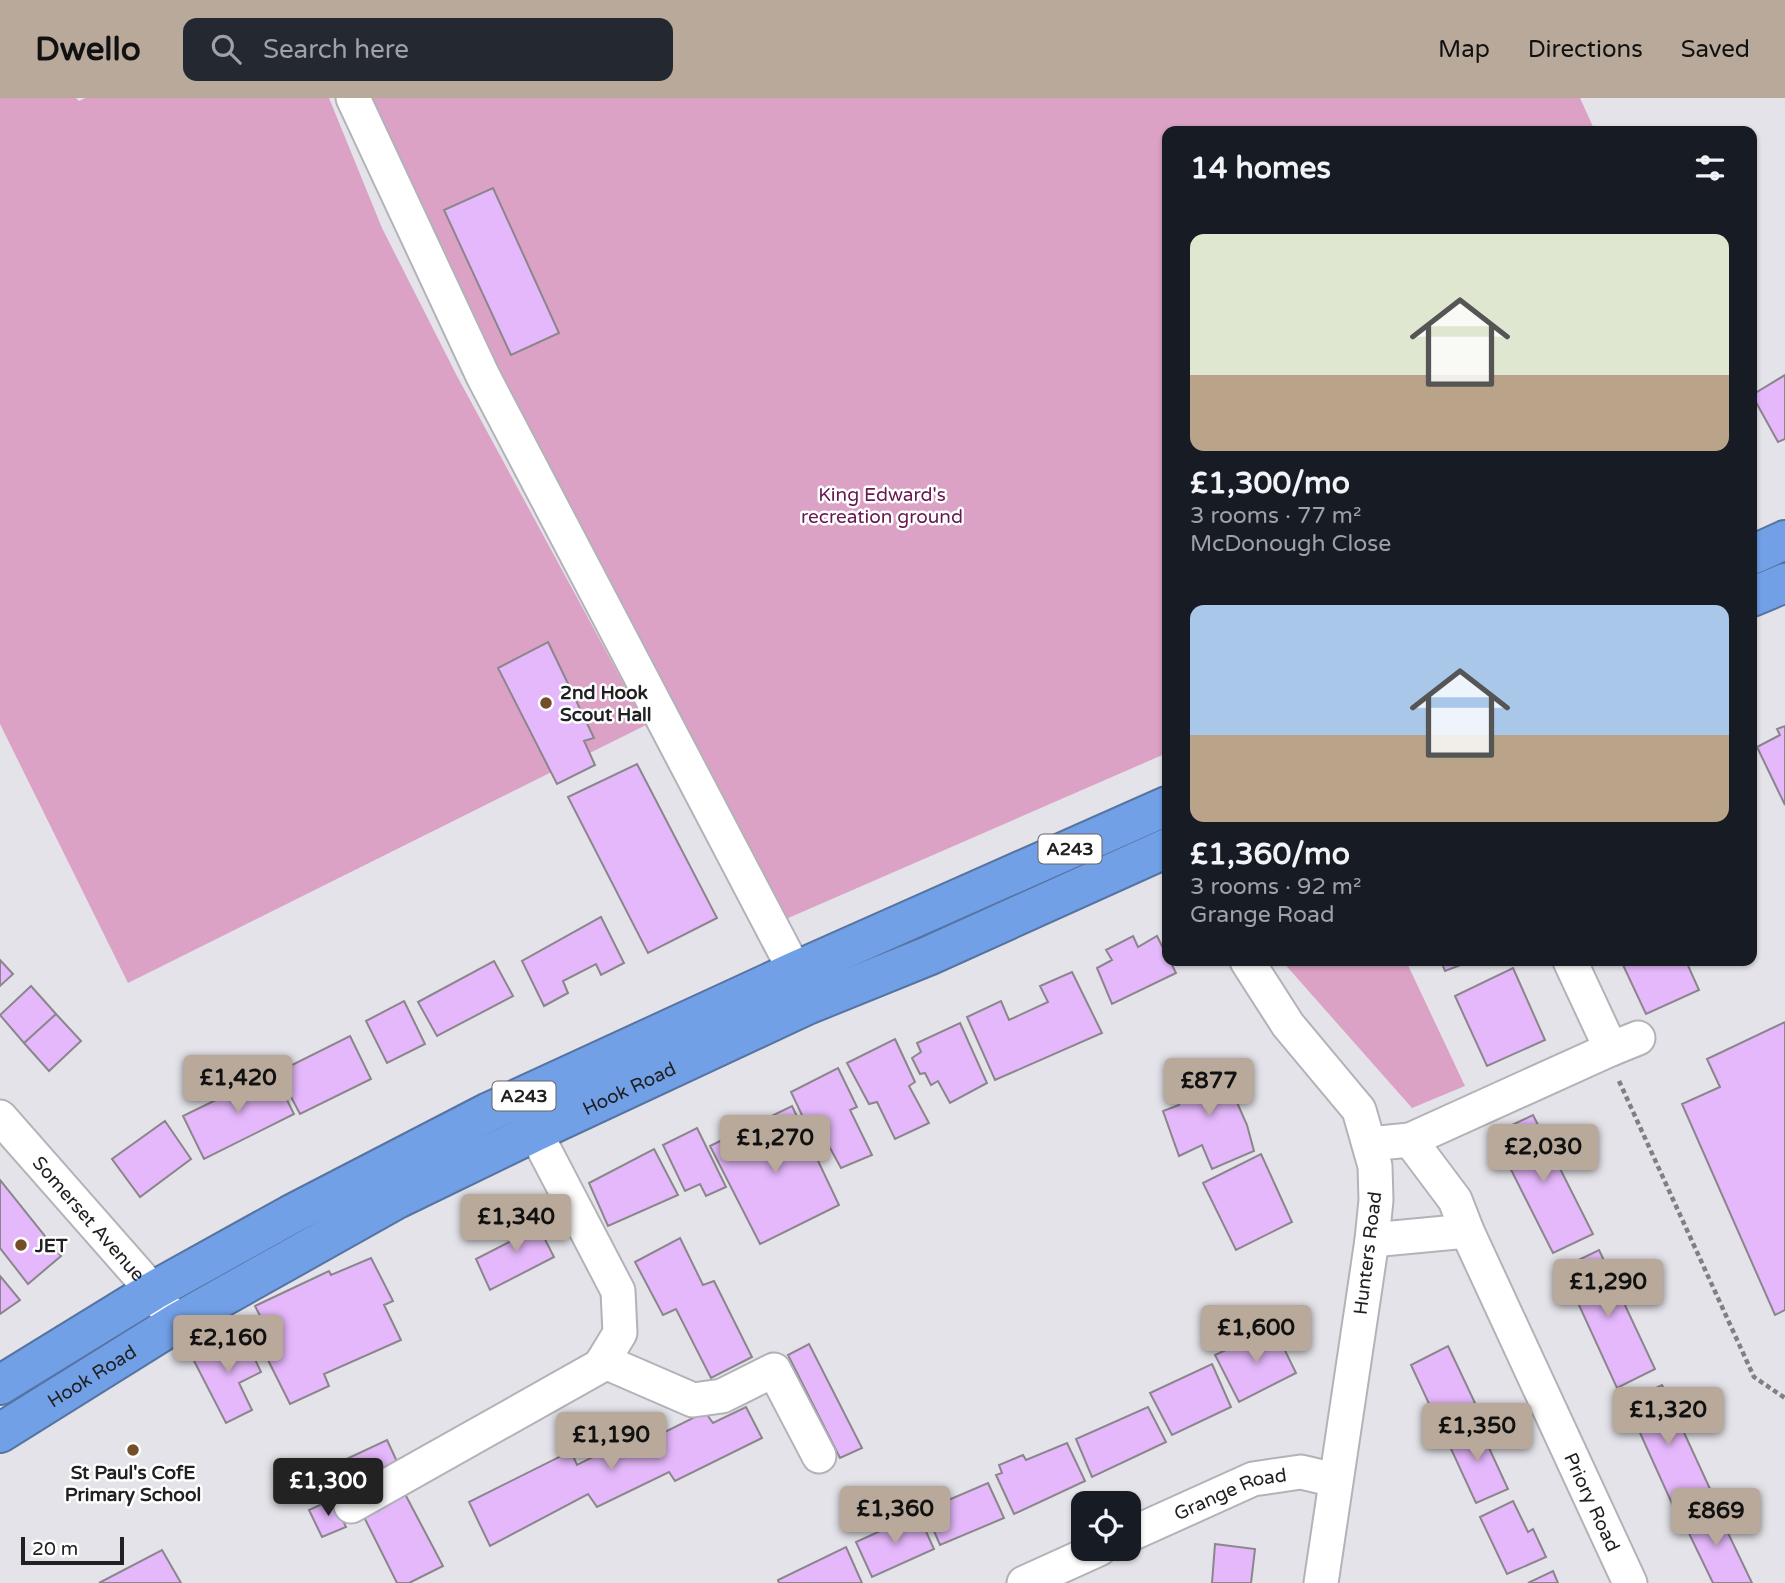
<!DOCTYPE html>
<html lang="en">
<head>
<meta charset="utf-8">
<style>
  body { margin:0; font-family:"Varela Round",sans-serif; background:#242831; color:#f1f3f6; height:100vh; display:flex; flex-direction:column; font-size:26px; white-space:nowrap }
  * { box-sizing:border-box; margin:0 }
  p { font-size:23px; color:#9ea1a6 }
  .icon { flex:none; width:38px; height:38px; fill:none; stroke:currentColor; stroke-width:2; stroke-linecap:round; stroke-linejoin:round }
  .map { position:relative; flex:1; overflow:hidden }
  .drawer { position:absolute; left:1162px; top:28px; width:595px; height:840px; display:flex; flex-direction:column; background:#171b24; border-radius:14px; box-shadow:0 2px 5px #0004 }
  .drawer>* { flex:none }
  .fabs { position:absolute; left:1071px; top:1393px; display:grid; gap:14px }
  .fabs a { display:grid; place-items:center; width:70px; height:70px; border-radius:14px; background:#171b24; box-shadow:0 2px 5px #0004; font-size:35px }
  .scale { position:absolute; left:21px; bottom:18px; width:103px; box-sizing:border-box; padding-left:7px; border:4px solid #212123; border-top:0; font-size:19px; line-height:24px; white-space:nowrap; color:#212123; -webkit-text-stroke:5px #fff; paint-order:stroke }
  .price { position:absolute; translate:-50% -60px; padding:0 16px; border-radius:7px; background:#b8a99a; color:#111; font-size:23px; line-height:46px; filter:drop-shadow(0 2px 4px #0008) }
  .price::after { content:''; position:absolute; left:50%; top:42px; width:21px; height:16px; margin-left:-10px; background:inherit; clip-path:polygon(0 0,100% 0,50% 100%) }
  .price.active { background:#222; color:#fff }
  ul { padding:0; list-style:none }
  li { display:grid; align-content:center; gap:14px; height:371px; padding:0 28px }
  li span { display:grid; place-items:center; height:217px; border-radius:14px; color:#555 }
  li>.icon { margin-inline-start:auto }
  span .icon { width:126px; height:126px; fill:#fffc; stroke-width:1 }
  li b { font-size:30px }
  h2 { display:flex; justify-content:space-between; align-items:center; height:84px; padding:0 28px; font-size:30px }
  header { display:flex; align-items:center; gap:42px; box-sizing:border-box; height:98px; padding:0 35px; background:#b8a99a; color:#111 }
  header strong { font-size:33px }
  nav { display:flex; gap:38px; margin-inline-start:auto; font-size:24px }
  .search { width:490px; height:63px; background:#242831; display:flex; align-items:center; gap:18px; box-sizing:border-box; padding:0 24px; border-radius:14px; color:#9ea1a6; font-size:26px }
  .map>svg:first-child { display:block }
  .green { fill:#dca2c5 }
  .building { fill:#e5b8fb; stroke:#8a868b; stroke-width:2 }
  .lines { fill:none; stroke-linecap:round; stroke-linejoin:round }
  .minor-casing { stroke:#b2b2b8; stroke-width:37 }
  .highway-casing { stroke:#5674a2; stroke-width:42 }
  .path { stroke:#808084; stroke-width:4.5; stroke-dasharray:5 3.5; stroke-linecap:butt }
  .minor { stroke:#fff; stroke-width:33 }
  .highway { stroke:#72a0e7; stroke-width:38 }
  .poi-dot { fill:#734e29; stroke:#fff; stroke-width:2.5 }
  .labels { text-anchor:middle; stroke-width:5; stroke-linejoin:round; paint-order:stroke }
  .shield { fill:#fff; stroke:#646465; stroke-width:2 }
  .shield-label { font-size:18px; font-weight:bold; fill:#212123 }
  .park-label { font-size:19px; fill:#671850; stroke:#fff }
  .poi-label { font-size:19px; font-weight:bold; fill:#212123; stroke:#fff; text-anchor:start }
  .street-label { font-size:19px; fill:#212123; stroke:#fff }
</style>
</head>
<body>
<header>
<strong>Dwello</strong>
<div class="search"><svg class="icon" aria-label="search" viewBox="0 0 24 24"><circle cx="10" cy="10" r="6"/><path d="M15 15l6 6"/></svg>Search here</div>
<nav><a>Map</a><a>Directions</a><a>Saved</a></nav>
</header>
<div class="map">
<svg width="1785" height="1485" viewBox="0 0 1785 1485">
  <rect width="100%" height="100%" fill="#e3e3e9"/>
  <path class="green" d="M0,0H76L79,3L85,0H329L382,130L457,278L646,627L128,885L0,626Z
    M367,0H1580L1595,33H1167V655L786,821L498,279Z
    M1282,863H1406L1465,988L1412,1010Z"/>
  <path class="building" d="M493,90L559,235L511,257L444,112Z
    M1785,277V341L1778,344L1752,297Z
    M548,544L594,640L584,643L595,667L557,686L498,570Z
    M1785,628V707L1757,649L1780,637L1777,631Z
    M637,666L717,820L648,855L568,699Z
    M601,819L624,865L601,877L596,866L563,883L568,895L544,908L522,863Z
    M1133,838L1138,849L1157,838L1167,858V863H1170L1176,875L1112,906L1097,870L1112,862L1106,852Z
    M0,862L13,876L0,888Z
    M494,863L513,898L437,938L418,904Z
    M1441,863H1471L1445,873Z
    M1632,863H1686L1699,892L1646,916L1623,867Z
    M1513,870L1545,942L1487,968L1455,898Z
    M1072,874L1102,935L995,982L967,919L1001,903L1009,922L1048,904L1040,888Z
    M31,888L56,916L24,945L0,917Z
    M404,903L425,946L387,965L366,923Z
    M56,916L81,943L49,973L24,945Z
    M1785,924V1212L1775,1217L1682,1006L1720,989L1707,961Z
    M960,925L987,985L950,1005L938,983L931,987L925,975L920,976L912,960L921,954L917,945Z
    M350,938L371,981L300,1016L278,974Z
    M895,941L915,984L909,988L929,1025L895,1041L877,1004L869,1006L847,965Z
    M1220,966L1247,1027L1254,1053L1212,1071L1202,1047L1179,1058L1163,1013L1179,1007L1172,986Z
    M838,970L857,1009L850,1012L872,1057L841,1070L818,1028L809,1032L791,994Z
    M273,974L294,1016L204,1061L183,1018Z
    M792,1008L839,1107L760,1146L710,1048Z
    M1533,1017L1593,1136L1553,1155L1493,1036Z
    M165,1023L191,1061L140,1099L112,1061Z
    M697,1030L726,1089L706,1098L700,1086L685,1093L663,1047Z
    M654,1051L678,1097L608,1128L589,1085Z
    M1261,1056L1292,1124L1236,1152L1203,1085Z
    M0,1082L61,1158L28,1186L0,1150Z
    M533,1118L554,1159L490,1192L476,1161L511,1143L506,1132Z
    M680,1140L703,1187L714,1183L752,1259L711,1280L676,1211L663,1217L635,1164Z
    M1599,1152L1655,1271L1617,1290L1562,1170Z
    M371,1160L393,1203L384,1207L401,1242L324,1276L329,1288L290,1306L268,1262L279,1255L255,1208L329,1173L331,1177Z
    M0,1178L20,1202L0,1216Z
    M1274,1230L1296,1275L1239,1304L1215,1257Z
    M242,1234L261,1274L239,1285L252,1312L226,1325L192,1259Z
    M809,1246L862,1350L840,1360L788,1257Z
    M1448,1248L1475,1305L1437,1323L1411,1267Z
    M1212,1266L1231,1309L1172,1337L1150,1295Z
    M1662,1287L1711,1393L1674,1410L1626,1304Z
    M746,1309L762,1340L675,1383L669,1374L597,1409L588,1396L490,1448L469,1404L571,1353L577,1367L651,1330L657,1338L705,1314L713,1325Z
    M1148,1309L1166,1344L1092,1379L1076,1341Z
    M1477,1324L1508,1391L1476,1405L1446,1340Z
    M387,1342L400,1370L339,1399L325,1371Z
    M1067,1345L1085,1383L1014,1416L996,1377L1002,1375L999,1367L1023,1357L1026,1362Z
    M988,1385L1004,1420L940,1447L925,1412Z
    M405,1396L443,1468L409,1485H397L364,1419Z
    M333,1401L346,1429L322,1439L309,1412Z
    M1513,1403L1528,1434L1533,1431L1546,1459L1507,1476L1480,1419Z
    M1715,1408L1752,1485H1713L1683,1423Z
    M918,1416L934,1451L872,1479L856,1444Z
    M1215,1446L1255,1451L1251,1485H1212Z
    M846,1449L862,1485H779L778,1482Z
    M162,1452L181,1485H99Z
    M1553,1473L1558,1485H1528Z"/>
  <g class="lines">
    <defs>
      <g id="minor">
        <path d="M353,0L483,278L795,873"/>
        <path d="M1247,863L1288,927L1359,1012L1375,1068L1376,1102L1372,1142L1321,1485"/>
        <path d="M1570,863L1611,951L1638,940"/>
        <path id="s1" d="M0,1019L153,1193L167,1213"/>
        <path d="M1410,1042L1611,951"/>
        <path id="s2" d="M1369,1046L1410,1042L1455,1102L1467,1133L1630,1485"/>
        <path d="M1372,1142L1467,1133"/>
        <path d="M603,1263L693,1302L722,1298L774,1272L819,1358"/>
        <path d="M351,1408L600,1268L620,1235L618,1193L535,1034"/>
        <path id="s3" d="M1129,1437L1253,1381L1301,1374L1335,1382"/>
        <path d="M1024,1485L1099,1451"/>
      </g>
      <g id="highway">
        <path d="M1752,457L1785,442"/>
        <path d="M1752,499L1785,485"/>
        <path d="M0,1287L153,1193L290,1117L489,1014L795,873L1167,708"/>
        <path id="s4" d="M0,1335L176,1225L397,1101L535,1034L807,907L928,858L1167,750"/>
      </g>
    </defs>
    <use href="#minor" class="minor-casing"/>
    <use href="#highway" class="highway-casing"/>
    <path class="path" d="M1619,983L1754,1279L1785,1300"/>
    <use href="#minor" class="minor"/>
    <use href="#highway" class="highway"/>
  </g>
  <g class="poi-dot">
    <circle cx="546" cy="605" r="7"/>
    <circle cx="21" cy="1147" r="7"/>
    <circle cx="133" cy="1352" r="7"/>
  </g>
  <g class="labels">
    <g class="shield">
      <rect x="1038.5" y="736.5" width="63" height="29" rx="5"/>
      <rect x="492.5" y="983.5" width="63" height="29" rx="5"/>
    </g>
    <g class="shield-label">
      <text x="1070" y="757">A243</text>
      <text x="524" y="1004">A243</text>
    </g>
    <g class="park-label">
      <text x="882" y="403">King Edward's<tspan x="882" dy="22">recreation ground</tspan></text>
    </g>
    <g class="poi-label">
      <text x="560" y="601">2nd Hook<tspan x="560" dy="22">Scout Hall</tspan></text>
      <text x="35" y="1154">JET</text>
      <text x="133" y="1381" text-anchor="middle">St Paul's CofE<tspan x="133" dy="22">Primary School</tspan></text>
    </g>
    <g class="street-label">
      <text dy="7" stroke="none"><textPath href="#s4" startOffset="718">Hook Road</textPath></text>
      <text dy="7" stroke="none"><textPath href="#s1" startOffset="135">Somerset Avenue</textPath></text>
      <text transform="translate(1367 1155) rotate(-83)" y="7">Hunters Road</text>
      <text dy="7" stroke="none"><textPath href="#s4" startOffset="108">Hook Road</textPath></text>
      <text dy="7" stroke="none"><textPath href="#s3" startOffset="110">Grange Road</textPath></text>
      <text dy="7" stroke="none"><textPath href="#s2" startOffset="448">Priory Road</textPath></text>
    </g>
  </g>
</svg>
<div class="fabs">
<a><svg class="icon" aria-label="locate" viewBox="0 0 24 24"><circle cx="12" cy="12" r="6"/><path d="M12 2v4M12 18v4M2 12h4M18 12h4"/></svg></a>
</div>
<div class="scale">20 m</div>
<b class="price" style="left:238px;top:1017px">£1,420</b>
<b class="price" style="left:1209px;top:1020px">£877</b>
<b class="price" style="left:775px;top:1077px">£1,270</b>
<b class="price" style="left:1543px;top:1086px">£2,030</b>
<b class="price" style="left:516px;top:1156px">£1,340</b>
<b class="price" style="left:1608px;top:1221px">£1,290</b>
<b class="price" style="left:1256px;top:1267px">£1,600</b>
<b class="price" style="left:228px;top:1277px">£2,160</b>
<b class="price" style="left:1668px;top:1349px">£1,320</b>
<b class="price" style="left:1477px;top:1365px">£1,350</b>
<b class="price" style="left:611px;top:1374px">£1,190</b>
<b class="price active" style="left:328px;top:1420px">£1,300</b>
<b class="price" style="left:895px;top:1448px">£1,360</b>
<b class="price" style="left:1716px;top:1450px">£869</b>
<section class="drawer">
<h2>14 homes<svg class="icon" aria-label="filters" viewBox="0 0 24 24"><path d="M4 7h16M4 17h16"/><circle cx="9" cy="7" r="2"/><circle cx="15" cy="17" r="2"/></svg></h2>
<ul>
<li><span style="background:linear-gradient(#dfe7d0 65%,#b9a48a 0)"><svg class="icon" aria-label="home" viewBox="0 0 24 24"><path d="M3 11l9-7 9 7M6 9v11h12V9"/></svg></span><div><b>£1,300/mo</b><p>3 rooms · 77 m²</p><p>McDonough Close</p></div></li>
<li><span style="background:linear-gradient(#a9c7e8 60%,#b9a48a 0)"><svg class="icon" aria-label="home" viewBox="0 0 24 24"><path d="M3 11l9-7 9 7M6 9v11h12V9"/></svg></span><div><b>£1,360/mo</b><p>3 rooms · 92 m²</p><p>Grange Road</p></div></li>
</ul>
</section>
</div>
</body>
</html>
